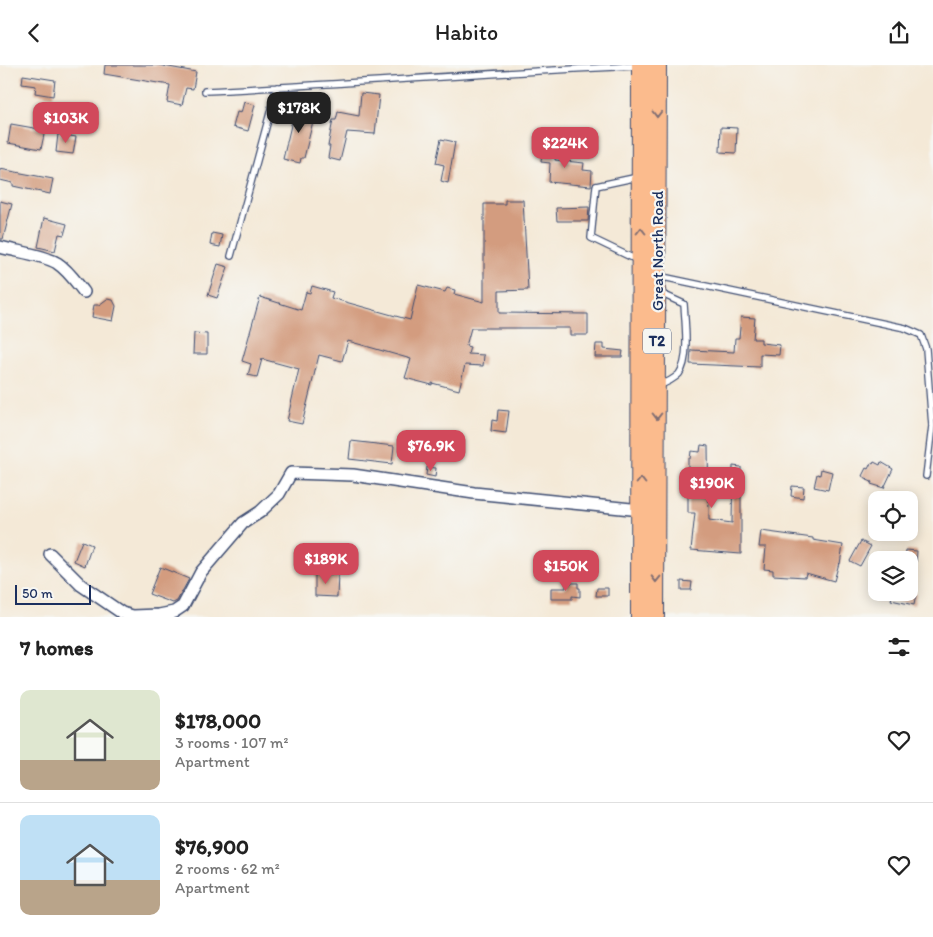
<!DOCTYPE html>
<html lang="en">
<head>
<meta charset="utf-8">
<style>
  body { margin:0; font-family:Itim,sans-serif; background:#f2f2f2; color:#222; height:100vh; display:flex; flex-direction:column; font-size:19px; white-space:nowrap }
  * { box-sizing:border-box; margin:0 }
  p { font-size:16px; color:#767676 }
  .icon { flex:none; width:28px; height:28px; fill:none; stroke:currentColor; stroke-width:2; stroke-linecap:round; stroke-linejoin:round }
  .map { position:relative; height:552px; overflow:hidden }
  .sheet { display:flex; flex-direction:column; background:#fff; flex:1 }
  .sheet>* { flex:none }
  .controls { position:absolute; left:868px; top:426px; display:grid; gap:10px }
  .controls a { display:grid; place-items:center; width:50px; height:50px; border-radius:10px; background:#fff; box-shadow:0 2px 12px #0003; font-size:25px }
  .scale { position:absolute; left:15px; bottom:12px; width:76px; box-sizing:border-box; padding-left:5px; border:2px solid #1b2f5e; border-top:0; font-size:14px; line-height:18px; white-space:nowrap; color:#1b2f5e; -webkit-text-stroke:4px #f6f6f2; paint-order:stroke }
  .price { position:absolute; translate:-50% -42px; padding:0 11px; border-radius:10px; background:#d1495b; color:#fff; font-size:16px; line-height:32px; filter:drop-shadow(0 1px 2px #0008) }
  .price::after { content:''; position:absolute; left:50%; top:30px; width:15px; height:11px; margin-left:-8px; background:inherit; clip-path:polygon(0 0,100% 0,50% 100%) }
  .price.on { background:#222; color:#fff }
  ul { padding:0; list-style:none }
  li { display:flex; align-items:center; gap:15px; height:125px; padding:0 20px }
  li+li { border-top:1px solid #e0e0e0 }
  li span { display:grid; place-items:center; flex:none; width:140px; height:100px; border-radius:10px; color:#555 }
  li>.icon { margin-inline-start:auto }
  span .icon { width:60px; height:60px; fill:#fffc; stroke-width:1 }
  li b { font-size:21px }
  h2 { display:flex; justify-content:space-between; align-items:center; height:60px; padding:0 20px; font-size:21px }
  header { display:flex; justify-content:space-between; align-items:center; height:65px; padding:0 20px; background:#fff; font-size:22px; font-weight:600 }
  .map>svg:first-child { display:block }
  .building { fill:#d39c7f }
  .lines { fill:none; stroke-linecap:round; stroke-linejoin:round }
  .lane-casing { stroke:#3c4b70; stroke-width:8 }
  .street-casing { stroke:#3c4b70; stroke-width:14 }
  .primary-casing { stroke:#3c4b70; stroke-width:20 }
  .lane { stroke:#fff; stroke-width:5.5 }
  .street { stroke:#fff; stroke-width:11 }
  .primary { stroke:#fbbb8d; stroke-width:18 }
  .oneway { stroke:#806e73 }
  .labels { text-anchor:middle; stroke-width:4.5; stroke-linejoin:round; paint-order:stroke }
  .shield { fill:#f6f6f2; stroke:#5d6b8a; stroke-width:1 }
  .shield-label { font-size:15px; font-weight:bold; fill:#1b2f5e }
  .street-label { font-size:16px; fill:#1b2f5e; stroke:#f6f6f2 }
</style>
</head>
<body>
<header><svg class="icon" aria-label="back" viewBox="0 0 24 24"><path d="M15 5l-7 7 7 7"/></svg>Habito<svg class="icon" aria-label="share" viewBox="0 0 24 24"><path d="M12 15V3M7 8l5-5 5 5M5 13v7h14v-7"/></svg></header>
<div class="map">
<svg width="933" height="552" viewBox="0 0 933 552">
  <rect width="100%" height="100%" fill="#f6f6f2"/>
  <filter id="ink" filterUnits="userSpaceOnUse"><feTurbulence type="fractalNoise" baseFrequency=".02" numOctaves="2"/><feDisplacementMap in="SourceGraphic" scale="10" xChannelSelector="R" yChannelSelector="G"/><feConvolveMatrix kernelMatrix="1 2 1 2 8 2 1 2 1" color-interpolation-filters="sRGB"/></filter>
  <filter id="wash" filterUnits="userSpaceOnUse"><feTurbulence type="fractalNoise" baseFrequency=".0096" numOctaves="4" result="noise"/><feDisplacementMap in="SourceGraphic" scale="20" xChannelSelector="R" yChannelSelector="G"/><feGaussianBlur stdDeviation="1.12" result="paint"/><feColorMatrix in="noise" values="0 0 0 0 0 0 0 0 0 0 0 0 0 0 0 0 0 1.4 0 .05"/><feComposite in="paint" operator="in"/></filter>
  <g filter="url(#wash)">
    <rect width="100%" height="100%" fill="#f4e9d7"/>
    <g id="blocks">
      <path class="building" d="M105,0H158L196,7L193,24L186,23L182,40L167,37L170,20L104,9Z
        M23,10L55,15L53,31L35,28L36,21L22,19Z
        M361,28L379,30L375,69L347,67L340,96L328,93L330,81H328L333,55H336L338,47L359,51Z
        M244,37L255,40L248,66L233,62L237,47L241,48Z
        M296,39L313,43L311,51L314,52L304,93H301L300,98L283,94Z
        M11,59L45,65L41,84L8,78Z
        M721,62L737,63L736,88L720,87Z
        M58,69L76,72L73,89L56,87Z
        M441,74L455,77L448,118L441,116L444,100L436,98Z
        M543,78L556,79L555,95L584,98L583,105L592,106L591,121L549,117L550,98L541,97Z
        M0,104L53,114L50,129L13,121V118L0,115Z
        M505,135H523L528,225L499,226V248L588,249V270H570V263H471L466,281L470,282L468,289L484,290L483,301L465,300L459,325L432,318V320L405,313L411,294L348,276L342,296L319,290L302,359L287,356L299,304L262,294L257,312L248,310L251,299L242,296L260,232L301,245L306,227L310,228L312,221L333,227L331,233L410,255L418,220L445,227L447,223L455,225L454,229L484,237V139H505Z
        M0,136L12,139L3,174H0Z
        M589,142L588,156H557L556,143Z
        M44,153L67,159L64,170L59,169L55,186L38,182Z
        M212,168L222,170L220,182L210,180Z
        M218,199L228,202L217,233L208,230Z
        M107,234L113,235L116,241L113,256L92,252L94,240H99Z
        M741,252L755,253L753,274H761V278L780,280L779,290L760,289V302L690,299L691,285L734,287L735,273H739Z
        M194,268L207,269V289H193Z
        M596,279H604V284L623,286L622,292H595Z
        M498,345L509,346L506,368L491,366L492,355L497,356Z
        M351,376L394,381L392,399L349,394Z
        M701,380L708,381L709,455L732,458L733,401L741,402V489L691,485L695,448H688V394H690L691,386L700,387Z
        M874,397L880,400L881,397L893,404L884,423L871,419L872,417L867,415L868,414L862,411L866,403L868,404L871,398L873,399Z
        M427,402L436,403L435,412L426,410Z
        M821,404L832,407L828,425L814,422L817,409L820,410Z
        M792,421L804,422L803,433L791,431Z
        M761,466L813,473V475L843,480L840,499L839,498L834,516L806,508L805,512L773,510V505L764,504L766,482H759Z
        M82,476L92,480L85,501L74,496Z
        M861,476L871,481L860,501L850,496Z
        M906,485L917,486L916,499H909V495H905Z
        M160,502L189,514L177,536L173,538L149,529Z
        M315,509H338L337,532L315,531Z
        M681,516L692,517L691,525H681Z
        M566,518H578V523H580V532L572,531V534H551V523H566Z
        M597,523H608V531H596Z
        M893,528L916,529L914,540L891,535Z"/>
    </g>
  </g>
  <g filter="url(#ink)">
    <use href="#blocks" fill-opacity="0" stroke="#3c4b70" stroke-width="1"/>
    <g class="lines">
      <defs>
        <path id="lane" d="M205,26C350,19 494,7 639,1
          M638,112L596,121L591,173L639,196
          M231,191L277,22
          M658,211L905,263L921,270L926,284L932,361L926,411
          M658,227L684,239C685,257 690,295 679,309C673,315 666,318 658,321"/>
        <path id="street" d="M0,182C18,187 41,189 57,198C68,205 76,217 84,227
          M50,489L81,520L122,548L133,551L159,550L174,547L183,541L201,507L243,458L260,447L279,429L291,408L353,410L474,428L641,445"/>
        <path id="primary" d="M640,552L641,0
          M655,552L657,0"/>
      </defs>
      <use href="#lane" class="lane-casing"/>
      <use href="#street" class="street-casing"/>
      <use href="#primary" class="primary-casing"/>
      <use href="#lane" class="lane"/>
      <use href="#street" class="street"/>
      <use href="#primary" class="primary"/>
    </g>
    <defs><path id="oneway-chevron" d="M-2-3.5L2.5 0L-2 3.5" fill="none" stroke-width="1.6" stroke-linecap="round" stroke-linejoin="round" transform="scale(1.25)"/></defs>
    <g class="oneway">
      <use href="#oneway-chevron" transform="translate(657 49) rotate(90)"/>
      <use href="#oneway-chevron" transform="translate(641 166) rotate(-90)"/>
      <use href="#oneway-chevron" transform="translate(657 351) rotate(90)"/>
      <use href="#oneway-chevron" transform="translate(641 416) rotate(-90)"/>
      <use href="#oneway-chevron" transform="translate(656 514) rotate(91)"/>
    </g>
  </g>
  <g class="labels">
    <rect class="shield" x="643" y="263.5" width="28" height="25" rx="4"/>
    <g class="shield-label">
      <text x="657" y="281">T2</text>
    </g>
    <g class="street-label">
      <text transform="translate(657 186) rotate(-90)" y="6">Great North Road</text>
    </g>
  </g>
</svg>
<div class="controls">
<a><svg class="icon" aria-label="locate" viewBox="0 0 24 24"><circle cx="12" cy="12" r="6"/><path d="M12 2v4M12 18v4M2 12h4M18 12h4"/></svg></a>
<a><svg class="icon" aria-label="layers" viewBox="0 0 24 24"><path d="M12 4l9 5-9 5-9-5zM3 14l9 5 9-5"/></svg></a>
</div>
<div class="scale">50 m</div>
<b class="price on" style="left:299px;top:69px">$178K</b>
<b class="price" style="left:66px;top:79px">$103K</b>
<b class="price" style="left:565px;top:104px">$224K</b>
<b class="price" style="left:431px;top:407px">$76.9K</b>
<b class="price" style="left:712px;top:444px">$190K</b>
<b class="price" style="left:326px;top:520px">$189K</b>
<b class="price" style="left:566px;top:527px">$150K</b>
</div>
<section class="sheet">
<h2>7 homes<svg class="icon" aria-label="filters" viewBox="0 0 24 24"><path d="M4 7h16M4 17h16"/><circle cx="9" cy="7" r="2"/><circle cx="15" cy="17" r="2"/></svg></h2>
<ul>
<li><span style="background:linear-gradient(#dfe7d0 70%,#b9a48a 0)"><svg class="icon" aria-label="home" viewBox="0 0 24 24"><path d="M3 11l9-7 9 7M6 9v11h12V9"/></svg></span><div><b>$178,000</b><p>3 rooms · 107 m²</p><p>Apartment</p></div><svg class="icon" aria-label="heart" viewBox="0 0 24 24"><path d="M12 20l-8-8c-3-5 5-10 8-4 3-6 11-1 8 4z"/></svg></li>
<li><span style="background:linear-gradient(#bfe0f5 65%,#b9a48a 0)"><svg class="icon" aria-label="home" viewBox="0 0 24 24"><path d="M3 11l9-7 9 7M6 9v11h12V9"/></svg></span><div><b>$76,900</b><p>2 rooms · 62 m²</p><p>Apartment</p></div><svg class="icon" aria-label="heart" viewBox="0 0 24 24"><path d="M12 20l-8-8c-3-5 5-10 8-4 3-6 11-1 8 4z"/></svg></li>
</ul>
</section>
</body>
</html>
